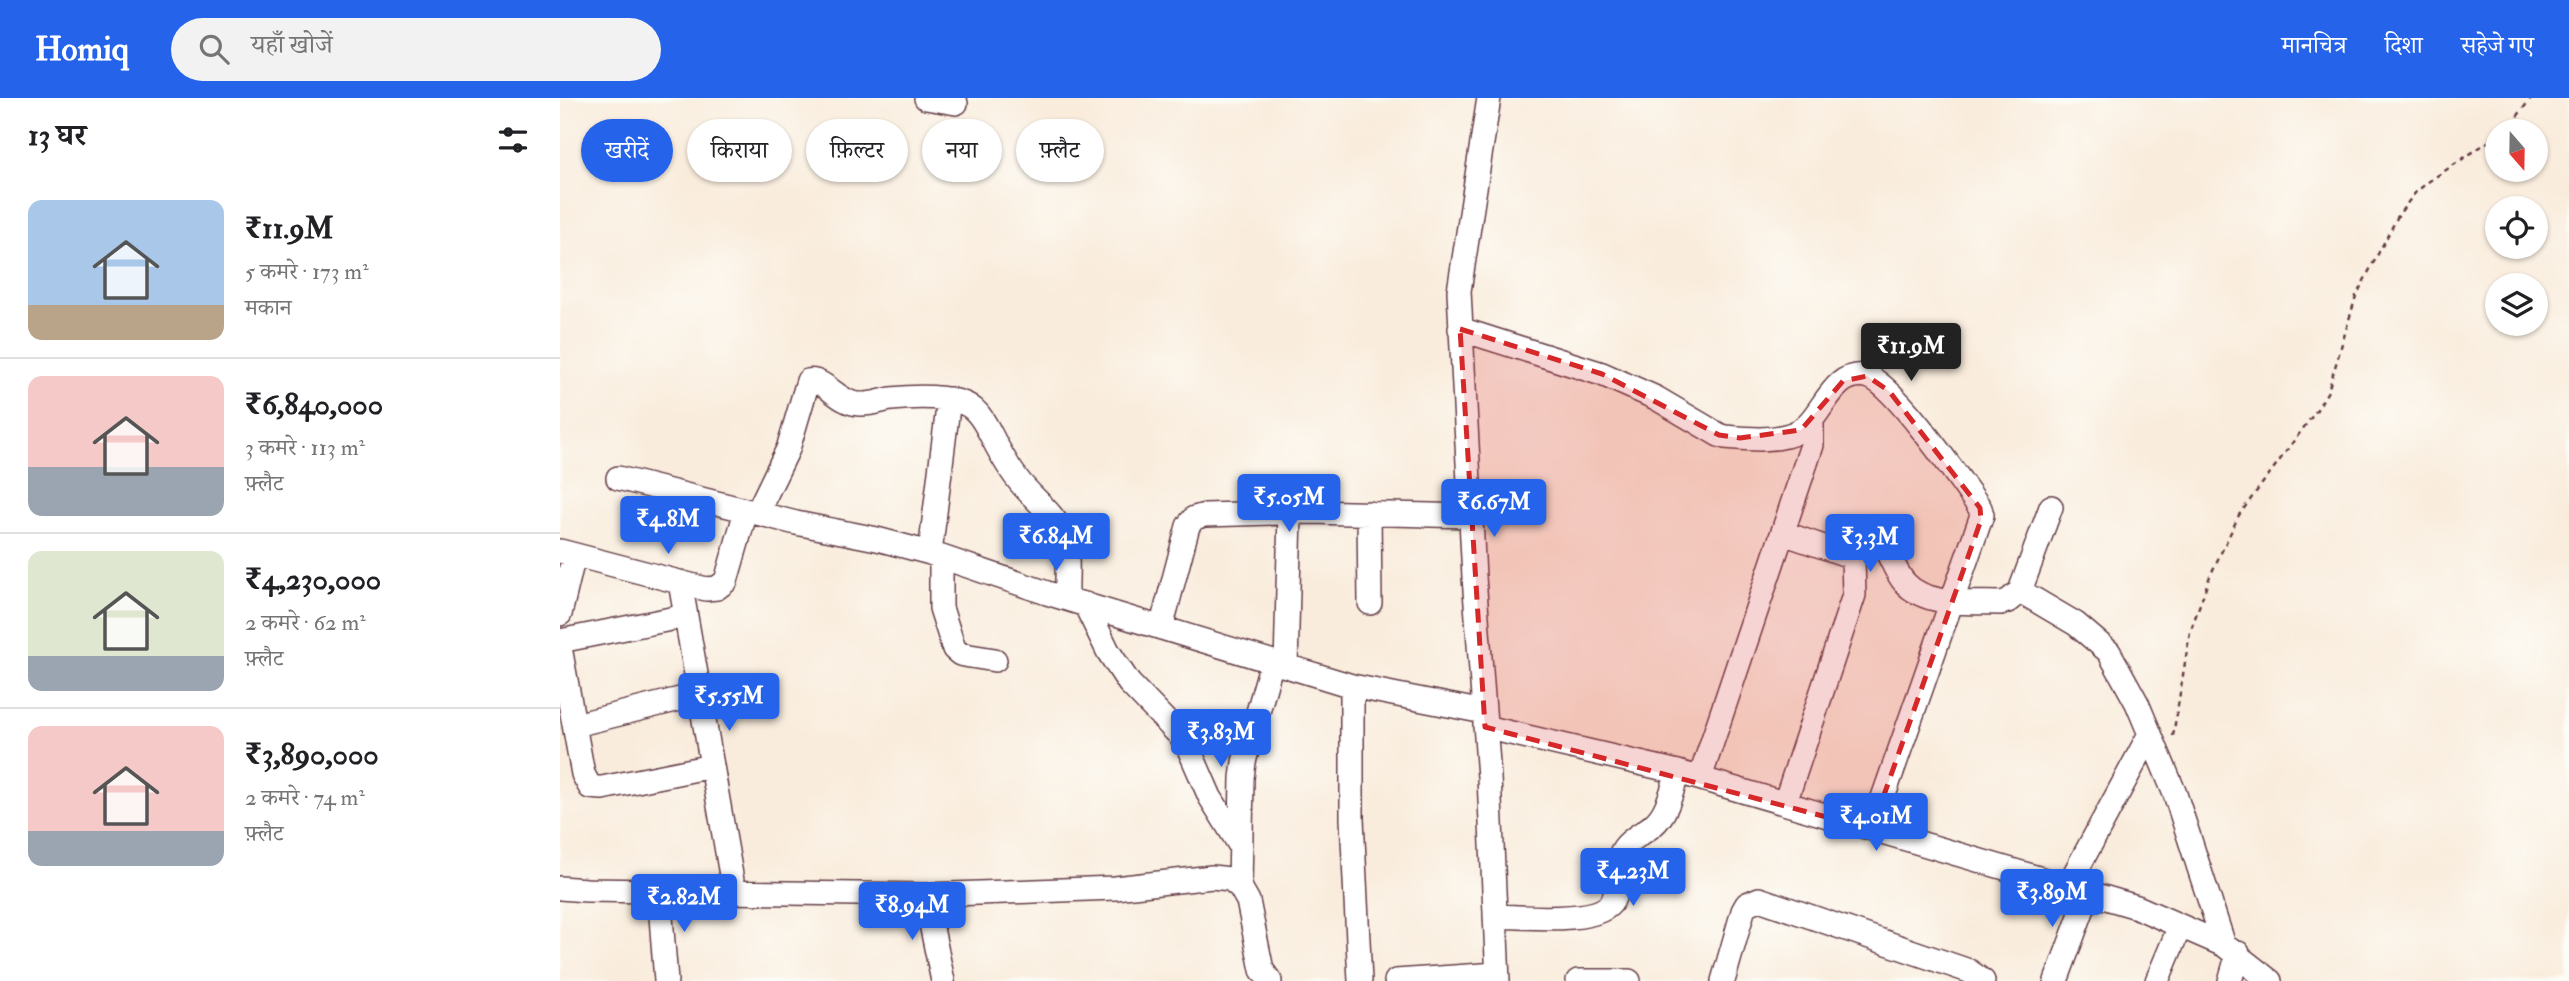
<!DOCTYPE html>
<html lang="hi">
<head>
<meta charset="utf-8">
<style>
  body { margin:0; font-family:"IM FELL Double Pica","Noto Serif Devanagari",serif; background:#f2f2f2; color:#202124; height:100vh; display:flex; flex-direction:column; font-size:26px; white-space:nowrap }
  * { box-sizing:border-box; margin:0 }
  p { font-size:23px; color:#757577 }
  .icon { flex:none; width:38px; height:38px; fill:none; stroke:currentColor; stroke-width:2; stroke-linecap:round; stroke-linejoin:round }
  .map { position:relative; flex:1; overflow:hidden }
  .panel { display:flex; flex-direction:column; background:#fff; width:560px }
  .panel>* { flex:none }
  .banner { position:absolute; left:21px; top:21px; width:665px; height:63px; display:flex; gap:14px }
  .needle { width:46px; rotate:160deg }
  .fabs { position:absolute; left:1925px; top:21px; display:grid; gap:14px }
  .fabs a { display:grid; place-items:center; width:63px; height:63px; border-radius:50%; background:#fff; box-shadow:0 2px 5px #0004; font-size:35px }
  .price { position:absolute; translate:-50% -60px; padding:0 16px; border-radius:7px; background:#2563eb; color:#fff; font-size:23px; line-height:46px; filter:drop-shadow(0 2px 4px #0008) }
  .price::after { content:''; position:absolute; left:50%; top:42px; width:21px; height:16px; margin-left:-10px; background:inherit; clip-path:polygon(0 0,100% 0,50% 100%) }
  .price.on { background:#222; color:#fff }
  ul { padding:0; list-style:none }
  li { display:flex; align-items:center; gap:21px; height:175px; padding:0 28px }
  li+li { border-top:2px solid #e0e0e0 }
  li span { display:grid; place-items:center; flex:none; width:196px; height:140px; border-radius:14px; color:#555 }
  li>.icon { margin-inline-start:auto }
  span .icon { width:84px; height:84px; fill:#fffc; stroke-width:1 }
  li b { font-size:30px }
  h2 { display:flex; justify-content:space-between; align-items:center; height:84px; padding:0 28px; font-size:30px }
  .pill { padding:0 24px; border-radius:32px; background:#fff; box-shadow:0 2px 5px #0004; font-size:24px; line-height:63px }
  .pill.on { background:#2563eb; color:#fff }
  header { display:flex; align-items:center; gap:42px; box-sizing:border-box; height:98px; padding:0 35px; background:#2563eb; color:#fff }
  header strong { font-size:33px }
  nav { display:flex; gap:38px; margin-inline-start:auto; font-size:24px }
  .search { width:490px; height:63px; background:#f2f2f2; display:flex; align-items:center; gap:18px; box-sizing:border-box; padding:0 24px; border-radius:38px; color:#757577; font-size:26px }
  main { display:flex; flex:1; min-height:0 }
  .map>svg:first-child { display:block }
  .lines { fill:none; stroke-linecap:round; stroke-linejoin:round }
  .minor-casing { stroke:#643e46; stroke-width:26 }
  .path { stroke:#643e46; stroke-width:2.5; stroke-dasharray:5 5; stroke-linecap:butt }
  .minor { stroke:#fff; stroke-width:23 }
  .marked { fill:#d62828; fill-opacity:0.2; stroke:#d62828; stroke-width:5; stroke-dasharray:14 9; stroke-linejoin:round }
</style>
</head>
<body>
<header>
<strong>Homiq</strong>
<div class="search"><svg class="icon" aria-label="search" viewBox="0 0 24 24"><circle cx="10" cy="10" r="6"/><path d="M15 15l6 6"/></svg>यहाँ खोजें</div>
<nav><a>मानचित्र</a><a>दिशा</a><a>सहेजे गए</a></nav>
</header>
<main>
<section class="panel">
<h2>13 घर<svg class="icon" aria-label="filters" viewBox="0 0 24 24"><path d="M4 7h16M4 17h16"/><circle cx="9" cy="7" r="2"/><circle cx="15" cy="17" r="2"/></svg></h2>
<ul>
<li><span style="background:linear-gradient(#a9c7e8 75%,#b9a48a 0)"><svg class="icon" aria-label="home" viewBox="0 0 24 24"><path d="M3 11l9-7 9 7M6 9v11h12V9"/></svg></span><div><b>₹11.9M</b><p>5 कमरे · 173 m²</p><p>मकान</p></div></li>
<li><span style="background:linear-gradient(#f6c9c9 65%,#9aa5b1 0)"><svg class="icon" aria-label="home" viewBox="0 0 24 24"><path d="M3 11l9-7 9 7M6 9v11h12V9"/></svg></span><div><b>₹6,840,000</b><p>3 कमरे · 113 m²</p><p>फ़्लैट</p></div></li>
<li><span style="background:linear-gradient(#dfe7d0 75%,#9aa5b1 0)"><svg class="icon" aria-label="home" viewBox="0 0 24 24"><path d="M3 11l9-7 9 7M6 9v11h12V9"/></svg></span><div><b>₹4,230,000</b><p>2 कमरे · 62 m²</p><p>फ़्लैट</p></div></li>
<li><span style="background:linear-gradient(#f6c9c9 75%,#9aa5b1 0)"><svg class="icon" aria-label="home" viewBox="0 0 24 24"><path d="M3 11l9-7 9 7M6 9v11h12V9"/></svg></span><div><b>₹3,890,000</b><p>2 कमरे · 74 m²</p><p>फ़्लैट</p></div></li>
</ul>
</section>
<div class="map">
<svg width="2009" height="883" viewBox="0 0 2009 883">
  <rect width="100%" height="100%" fill="#fdfcf7"/>
  <filter id="ink" filterUnits="userSpaceOnUse"><feTurbulence type="fractalNoise" baseFrequency=".0143" numOctaves="2"/><feDisplacementMap in="SourceGraphic" scale="14" xChannelSelector="R" yChannelSelector="G"/><feConvolveMatrix kernelMatrix="1 2 1 2 8 2 1 2 1" color-interpolation-filters="sRGB"/></filter>
  <filter id="wash" filterUnits="userSpaceOnUse"><feTurbulence type="fractalNoise" baseFrequency=".00686" numOctaves="4" result="noise"/><feDisplacementMap in="SourceGraphic" scale="28" xChannelSelector="R" yChannelSelector="G"/><feGaussianBlur stdDeviation="1.57" result="paint"/><feColorMatrix in="noise" values="0 0 0 0 0 0 0 0 0 0 0 0 0 0 0 0 0 1.4 0 .05"/><feComposite in="paint" operator="in"/></filter>
  <g filter="url(#wash)">
    <rect width="100%" height="100%" fill="#f9ecdc"/>
  </g>
  <g filter="url(#ink)">
    <g class="lines">
      <defs>
        <path id="minor" d="M366,0L396,5
          M929,0L899,193L914,479L929,679L938,883
          M900,231L1042,276L1096,300L1159,337L1165,339C1189,341 1218,344 1239,333C1263,320 1271,272 1306,278C1332,283 1402,385 1420,410L1422,417L1312,731
          M58,380L236,425L317,441L370,455L487,495L792,588L924,614
          M197,415L228,351L248,283C264,279 279,306 299,306C310,307 320,303 331,301C351,299 380,298 400,304C415,308 422,320 429,333C438,351 447,368 459,383C473,401 495,416 503,437C510,455 506,482 507,501
          M809,415L810,505
          M1223,435L1293,459L1317,443L1323,446C1331,459 1335,474 1345,485C1367,509 1412,504 1441,505L1448,503L1460,493L1491,409
          M0,453L146,491L157,490L166,483L186,413
          M370,455L389,301
          M381,459V510L394,551L400,556L410,558L435,562
          M120,484L174,794
          M1460,493L1516,526L1549,554L1577,605L1615,696L1664,847
          M525,506L548,553L569,585L626,644L650,699L681,749
          M0,516L14,457
          M601,530L628,428L634,420L645,417L750,414L911,418
          M0,543L126,518
          M0,549L23,676L30,689L42,690L152,668
          M726,568L730,415
          M792,588V721L800,883
          M15,627L140,596
          M925,629L1118,674L1577,809L1664,847L1710,883
          M1140,680L1252,347V323
          M1225,705L1294,497L1293,459
          M1508,788L1590,636
          M680,789L682,680L684,664L712,564
          M0,790L27,792L365,797L555,790L652,779L670,781L680,789L688,803L702,872L710,883
          M99,793L106,883
          M365,797L383,883
          M935,818C960,818 1040,828 1053,802C1061,786 1053,766 1064,750C1071,740 1084,735 1093,727C1108,715 1112,691 1118,674
          M836,883L937,876
          M1018,883H1069
          M1163,883L1183,813L1187,806L1199,801L1409,873L1423,883
          M1496,883L1529,794
          M1597,883L1620,828
          M1670,883L1678,855"/>
      </defs>
      <use href="#minor" class="minor-casing"/>
      <path class="path" d="M1944,33L1951,27L1971,0
        M1613,638L1630,534L1650,478L1679,417L1756,313L1768,293L1796,198L1839,116L1855,95L1868,84L1937,38"/>
      <use href="#minor" class="minor"/>
    </g>
  </g>
  <path class="marked" d="M900,231L1042,276L1159,337L1180,340L1241,332L1283,283L1307,278L1329,293L1420,410L1421,422L1312,731L925,629Z"/>
</svg>
<div class="fabs">
<a><svg class="needle" viewBox="-14 -14 28 28"><path d="M0-13l5 13h-10z" fill="#e53935"/><path d="M0 13l5-13h-10z" fill="#757577"/></svg></a>
<a><svg class="icon" aria-label="locate" viewBox="0 0 24 24"><circle cx="12" cy="12" r="6"/><path d="M12 2v4M12 18v4M2 12h4M18 12h4"/></svg></a>
<a><svg class="icon" aria-label="layers" viewBox="0 0 24 24"><path d="M12 4l9 5-9 5-9-5zM3 14l9 5 9-5"/></svg></a>
</div>
<b class="price on" style="left:1351px;top:285px">₹11.9M</b>
<b class="price" style="left:729px;top:436px">₹5.05M</b>
<b class="price" style="left:934px;top:441px">₹6.67M</b>
<b class="price" style="left:108px;top:458px">₹4.8M</b>
<b class="price" style="left:496px;top:475px">₹6.84M</b>
<b class="price" style="left:1310px;top:476px">₹3.3M</b>
<b class="price" style="left:169px;top:635px">₹5.55M</b>
<b class="price" style="left:661px;top:671px">₹3.83M</b>
<b class="price" style="left:1316px;top:755px">₹4.01M</b>
<b class="price" style="left:1073px;top:810px">₹4.23M</b>
<b class="price" style="left:1492px;top:831px">₹3.89M</b>
<b class="price" style="left:124px;top:836px">₹2.82M</b>
<b class="price" style="left:352px;top:844px">₹8.94M</b>
<div class="banner">
<a class="pill on">खरीदें</a>
<a class="pill">किराया</a>
<a class="pill">फ़िल्टर</a>
<a class="pill">नया</a>
<a class="pill">फ़्लैट</a>
</div>
</div>
</main>
</body>
</html>
